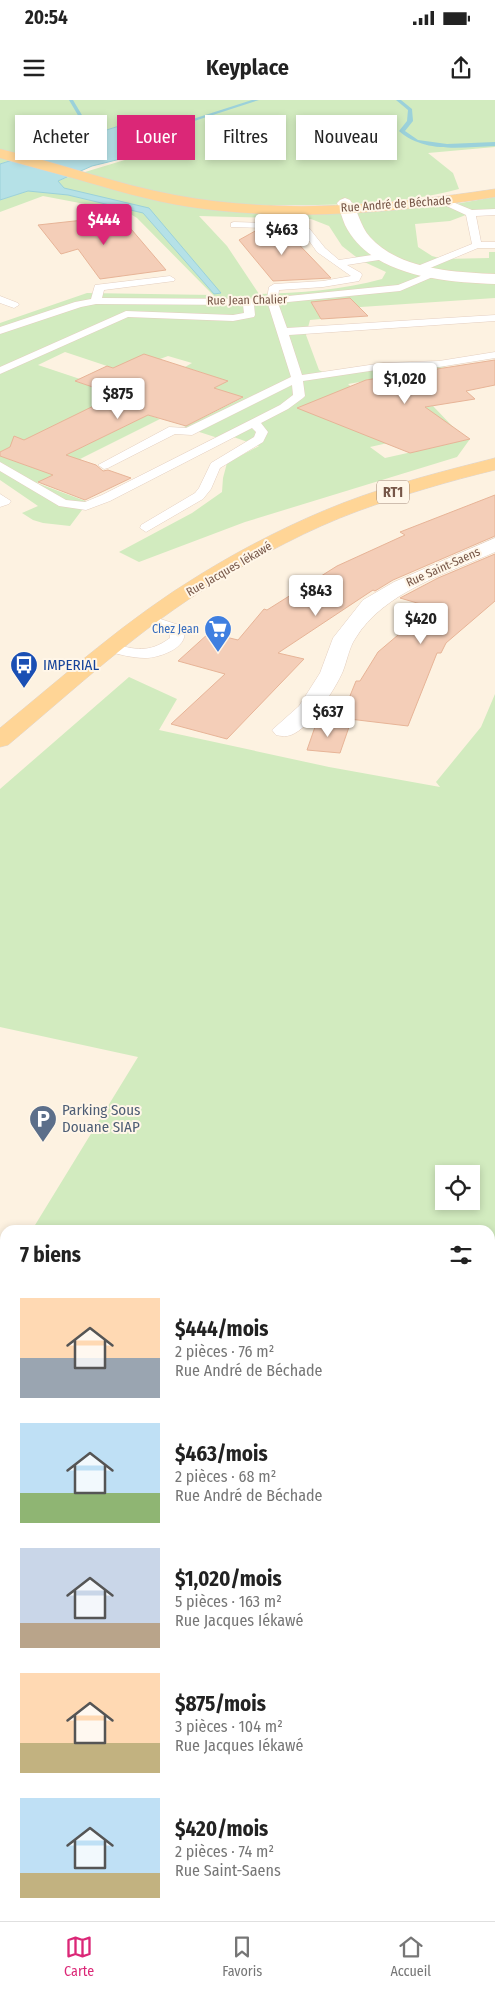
<!DOCTYPE html>
<html lang="fr">
<head>
<meta charset="utf-8">
<style>
  body { margin:0; font-family:"Fira Sans Condensed",sans-serif; background:#f6f6f6; color:#222; height:100vh; display:flex; flex-direction:column; font-size:19px; white-space:nowrap }
  * { box-sizing:border-box; margin:0 }
  p { font-size:16px; color:#767676 }
  .icon { flex:none; width:28px; height:28px; fill:none; stroke:currentColor; stroke-width:2; stroke-linecap:round; stroke-linejoin:round }
  .map { position:relative; flex:1; overflow:hidden }
  .sheet { position:absolute; left:0px; top:1125px; width:495px; height:696px; display:flex; flex-direction:column; background:#fff; border-radius:15px 15px 0 0; box-shadow:0 2px 8px #0003 }
  .sheet>* { flex:none }
  .top-card { position:absolute; left:15px; top:15px; width:465px; height:45px; display:flex; gap:10px }
  .buttons { position:absolute; left:435px; top:1065px; display:grid; gap:10px }
  .buttons a { display:grid; place-items:center; width:45px; height:45px; border-radius:0px; background:#fff; box-shadow:0 2px 8px #0003; font-size:25px }
  .price { position:absolute; translate:-50% -42px; padding:0 11px; border-radius:5px; background:#fff; color:#222; font-size:16px; line-height:32px; filter:drop-shadow(0 1px 2px #0008) }
  .price::after { content:''; position:absolute; left:50%; top:30px; width:15px; height:11px; margin-left:-8px; background:inherit; clip-path:polygon(0 0,100% 0,50% 100%) }
  .price.on { background:#db2777; color:#fff }
  ul { padding:0; list-style:none }
  li { display:flex; align-items:center; gap:15px; height:125px; padding:0 20px }
  li span { display:grid; place-items:center; flex:none; width:140px; height:100px; border-radius:0px; color:#555 }
  li>.icon { margin-inline-start:auto }
  span .icon { width:60px; height:60px; fill:#fffc; stroke-width:1 }
  li b { font-size:21px }
  h2 { display:flex; justify-content:space-between; align-items:center; height:60px; padding:0 20px; font-size:21px }
  .pill { padding:0 18px; border-radius:0px; background:#fff; box-shadow:0 2px 8px #0003; font-size:18px; line-height:45px }
  .pill.on { background:#db2777; color:#fff }
  .status { display:flex; justify-content:space-between; align-items:center; height:35px; padding:0 25px; background:#fff; direction:ltr }
  .status svg { height:14px; fill:currentColor }
  header { display:flex; justify-content:space-between; align-items:center; height:65px; padding:0 20px; background:#fff; font-size:22px; font-weight:700 }
  .menu { display:flex; justify-content:space-around; align-items:center; height:70px; border-top:1px solid #e0e0e0; background:#fff; font-size:14px; color:#767676 }
  .menu a { display:grid; justify-items:center; gap:2px }
  .menu .on { color:#db2777 }
  .map>svg:first-child { display:block }
  .green { fill:#d2ebbf; fill-rule:evenodd }
  .water { fill:#b5e1e7; stroke:#9bd1da }
  .lines { fill:none; stroke-linecap:round; stroke-linejoin:round }
  .stream { fill:#9bd1da; fill-rule:evenodd }
  .building { fill:#f4ceb8; stroke:#e7b497 }
  .lane-casing { stroke:#e4cfc0; stroke-width:1 }
  .street-casing { stroke:#e4cfc0; stroke-width:1 }
  .secondary-casing { stroke:#e9d0bc; stroke-width:1 }
  .primary-casing { stroke:#ded6d3; stroke-width:1 }
  .lane { fill:#fff; fill-rule:evenodd }
  .street { fill:#fff; fill-rule:evenodd }
  .secondary { fill:#fff; fill-rule:evenodd }
  .primary { fill:#ffd596; fill-rule:evenodd }
  .labels { text-anchor:middle; stroke-width:4; stroke-linejoin:round; paint-order:stroke }
  .far-street-label { font-size:12px; fill:#765647; stroke:#fff6e8 }
  .far-shop-label { font-size:12px; fill:#366cbe; stroke:#fff6e8; text-anchor:end }
  .shield { fill:#fff6e8; stroke:#9f8677; stroke-width:1 }
  .shield-label { font-size:14px; font-weight:bold; fill:#765647 }
  .transit-label { font-size:15px; fill:#164399; stroke:#fff6e8; text-anchor:start }
  .service-label { font-size:15px; fill:#4e5e75; stroke:#fff6e8; text-anchor:start }
</style>
</head>
<body>
<div class="status"><b>20:54</b><svg viewBox="0 0 49 12"><path d="M0 12V9h3v3zM5 12V6h3v6zM10 12V3h3v9zM15 12V0h3v12zM26 1h20v11H26zM47 4h2v5h-2z"/></svg></div>
<header><svg class="icon" aria-label="menu" viewBox="0 0 24 24"><path d="M4 6h16M4 12h16M4 18h16"/></svg>Keyplace<svg class="icon" aria-label="share" viewBox="0 0 24 24"><path d="M12 15V3M7 8l5-5 5 5M5 13v7h14v-7"/></svg></header>
<div class="map">
<svg width="495" height="1821" viewBox="0 0 495 1821">
  <rect width="100%" height="100%" fill="#fdf2e1"/>
  <path class="green" d="M0,0H495V47L428,53L453,73L459,89C381,110 299,104 219,105L384,111L444,106L495,97V112L471,113L450,121L415,124L418,147L432,156L443,159L489,158V152H495V198L316,210L321,219L310,220L306,235L319,270L328,275L383,266L439,264L446,267L348,284L374,307L402,311L433,306L454,328L370,347L385,358L470,339L457,357L245,422L139,462L119,452L192,413L222,392L223,378L227,363L259,346L228,335L221,339L184,327L242,298L214,288L227,281L185,267L192,263L168,256L160,259L113,268L65,252L38,265L80,279L75,281L101,290L114,284L148,296L111,298L0,352V223L87,193L213,195L137,118L127,112L43,96L0,112V100L75,75L161,49L146,35L138,20L0,64ZM199,116L311,119L329,126L342,146L360,160L386,172L382,179C343,190 299,193 259,194L227,146Z
    M148,315L160,319L80,359L83,361L37,383L88,402L70,426L43,423L33,420L22,413L38,406L0,380V356L37,369Z
    M129,577L177,599L159,630L329,667L440,687L436,682L481,627L495,594V1821H0V1183L5,1174V1816H490V1130H32L138,957L0,927V689ZM444,1074H471V1101H444Z"/>
  <path class="water" d="M138,20L146,35L161,49L92,66L58,81L64,88L149,108L221,193L214,194L143,113L68,95L28,91L0,100V64Z"/>
  <g class="lines">
    <path class="stream" d="M69,0H73L101,47L96,46Z
      M252,0H259L148,36L143,35Z
      M396,0H401L412,9L413,21L405,31L418,40L447,44L495,42V46C464,47 425,54 399,31L407,21L408,10Z"/>
  </g>
  <path class="building" d="M120,116L166,170L100,179L78,149L61,154L38,125Z
    M257,130L274,132L273,130L286,131L331,178L273,181L239,140Z
    M350,198L368,216L321,219L311,202Z
    M144,254L228,281L214,288L243,297L186,326L148,315L66,355L96,365L103,371L108,370L131,378L85,400L38,382L53,375L0,356V352L10,347L14,336L24,340L116,295L75,281L107,266L113,268Z
    M495,260V285L466,291L475,299L425,307L470,339L410,353L297,308L366,280Z
    M495,395V436L393,480L375,491L373,490L278,553L304,559L227,639L171,624L225,574L178,561L209,533L238,540L264,509L267,510L337,466L405,435L400,432Z
    M495,454V501L446,543L441,553H437L408,626L341,618L356,581H360L378,552L431,507L400,498L438,478Z
    M316,624L349,627L340,653L307,650Z"/>
  <g class="lines">
    <defs>
      <path id="lane" d="M443,98L472,110L495,109V115L476,116L481,142H495V148H478L423,171H415L414,169L415,167L472,144L466,115L440,103L438,101Z
        M234,122L301,124L309,128L325,148L339,160L385,153L390,156L385,159L347,165L361,173L362,175L359,181L323,187L279,190L278,197L398,185L433,171H441L442,173L400,191L278,203L287,228L495,215V221L289,235L302,275L383,263L439,261L495,252V258L439,267L383,269L303,281L305,296L303,298L288,309L261,323L268,332L263,342L220,368L211,389L203,399L146,432L140,428L141,425L195,393L199,388L211,363L254,337L256,332L252,328L110,401L86,410L59,406L0,371V362L66,400L85,402L102,395L280,305L293,295L292,285L192,335L175,334L108,368L104,369L98,365L169,327L186,328L291,277L268,204L254,205L255,215L254,217L233,221L128,217L0,274V267L126,211L233,215L244,213L243,205L96,204L81,207L0,234V227L75,202L91,199L95,185L170,176L175,179L174,181L104,190L102,198L248,199L267,198L269,187L274,184L323,181L351,176L317,152L303,132L296,129L231,127V123Z
        M0,196L18,203L19,205L14,208L0,203Z
        M0,394L11,401L9,404L0,407Z
        M148,515L182,526C194,546 160,558 145,558C132,558 118,554 106,551L104,548L111,544C136,549 148,554 170,538V531L143,522L141,519Z"/>
      <path id="street" d="M495,438V452C448,473 383,492 355,539C349,548 347,561 343,571C335,590 310,628 291,635C285,637 281,636 276,635L272,630L299,606L320,573L333,538L363,500L394,482Z"/>
      <path id="secondary" d="M345,98L350,100C359,112 360,126 370,137C400,170 454,172 495,174V184C445,182 371,177 345,125C342,118 340,110 337,103L340,100Z"/>
      <path id="primary" d="M0,49C59,63 116,84 175,95C281,115 390,105 495,89V97C394,113 292,122 190,107C150,101 111,89 73,78C48,71 24,65 0,58Z
        M495,358V370C449,381 402,395 358,411C309,429 261,455 216,482C141,527 75,589 8,645L0,647V628C65,575 128,518 201,474C245,447 294,422 343,403C392,384 444,371 495,358Z"/>
    </defs>
    <use href="#lane" class="lane-casing"/>
    <use href="#street" class="street-casing"/>
    <use href="#secondary" class="secondary-casing"/>
    <use href="#primary" class="primary-casing"/>
    <use href="#lane" class="lane"/>
    <use href="#street" class="street"/>
    <use href="#secondary" class="secondary"/>
    <use href="#primary" class="primary"/>
  </g>
  <defs>
    <symbol id="supermarket-pin" viewBox="-11 -11 22 30"><path d="M0 17L-7.5 6A9.5 9.5 0 1 1 7.5 6Z" fill="#3f7fe0" stroke="#fff6e8"/><path d="M-6-5.5h2.5l.6 2H6L4.5 2H-2.5L-4.4-4H-6ZM-1.5 3.2a1.3 1.3 0 1 0 .1 0ZM3 3.2a1.3 1.3 0 1 0 .1 0Z" fill="#fff"/></symbol>
    <symbol id="bus-pin" viewBox="-11 -11 22 30"><path d="M0 17L-7.5 6A9.5 9.5 0 1 1 7.5 6Z" fill="#1a4fb4" stroke="#fff6e8"/><path d="M-5-6H5V4H4V6H2V4H-2V6H-4V4H-5ZM-3.5-4V0h7V-4ZM-3.5 1.2v1.5H-2V1.2ZM2 1.2v1.5H3.5V1.2Z" fill="#fff"/></symbol>
    <symbol id="parking-pin" viewBox="-11 -11 22 30"><path d="M0 17L-7.5 6A9.5 9.5 0 1 1 7.5 6Z" fill="#5c6f8a" stroke="#fff6e8"/><path d="M-3.5-5.5H1a3.5 3.5 0 0 1 0 7H-1V5.5H-3.5ZM-1-3.4V-.6H.8a1.4 1.4 0 0 0 0-2.8Z" fill="#fff"/></symbol>
  </defs>
  <g fill-rule="evenodd">
    <use href="#supermarket-pin" x="202" y="513" width="32" height="43"/>
    <use href="#bus-pin" x="8" y="549" width="32" height="43"/>
    <use href="#parking-pin" x="27" y="1003" width="32" height="43"/>
  </g>
  <g class="labels">
    <g class="far-street-label">
      <text transform="translate(396 104) rotate(-4)" y="4">Rue André de Béchade</text>
      <text transform="translate(247 200) rotate(-1)" y="4">Rue Jean Chalier</text>
      <text transform="translate(443 467) rotate(-24)" y="4">Rue Saint-Saens</text>
      <text transform="translate(229 469) rotate(-30)" y="4">Rue Jacques Iékawé</text>
    </g>
    <g class="far-shop-label">
      <text x="199" y="533">Chez Jean</text>
    </g>
    <rect class="shield" x="377" y="380.5" width="32" height="23" rx="4"/>
    <g class="shield-label">
      <text x="393" y="397">RT1</text>
    </g>
    <g class="transit-label">
      <text x="43" y="570">IMPERIAL</text>
    </g>
    <g class="service-label">
      <text x="62" y="1015">Parking Sous<tspan x="62" dy="17">Douane SIAP</tspan></text>
    </g>
  </g>
</svg>
<div class="buttons">
<a><svg class="icon" aria-label="locate" viewBox="0 0 24 24"><circle cx="12" cy="12" r="6"/><path d="M12 2v4M12 18v4M2 12h4M18 12h4"/></svg></a>
</div>
<b class="price on" style="left:104px;top:146px">$444</b>
<b class="price" style="left:282px;top:156px">$463</b>
<b class="price" style="left:405px;top:305px">$1,020</b>
<b class="price" style="left:118px;top:320px">$875</b>
<b class="price" style="left:316px;top:517px">$843</b>
<b class="price" style="left:421px;top:545px">$420</b>
<b class="price" style="left:328px;top:638px">$637</b>
<div class="top-card">
<a class="pill">Acheter</a>
<a class="pill on">Louer</a>
<a class="pill">Filtres</a>
<a class="pill">Nouveau</a>
</div>
<section class="sheet">
<h2>7 biens<svg class="icon" aria-label="filters" viewBox="0 0 24 24"><path d="M4 7h16M4 17h16"/><circle cx="9" cy="7" r="2"/><circle cx="15" cy="17" r="2"/></svg></h2>
<ul>
<li><span style="background:linear-gradient(#ffd9b3 60%,#9aa5b1 0)"><svg class="icon" aria-label="home" viewBox="0 0 24 24"><path d="M3 11l9-7 9 7M6 9v11h12V9"/></svg></span><div><b>$444/mois</b><p>2 pièces · 76 m²</p><p>Rue André de Béchade</p></div></li>
<li><span style="background:linear-gradient(#bfe0f5 70%,#8fb573 0)"><svg class="icon" aria-label="home" viewBox="0 0 24 24"><path d="M3 11l9-7 9 7M6 9v11h12V9"/></svg></span><div><b>$463/mois</b><p>2 pièces · 68 m²</p><p>Rue André de Béchade</p></div></li>
<li><span style="background:linear-gradient(#c9d6e8 75%,#b9a48a 0)"><svg class="icon" aria-label="home" viewBox="0 0 24 24"><path d="M3 11l9-7 9 7M6 9v11h12V9"/></svg></span><div><b>$1,020/mois</b><p>5 pièces · 163 m²</p><p>Rue Jacques Iékawé</p></div></li>
<li><span style="background:linear-gradient(#ffd9b3 70%,#c2b280 0)"><svg class="icon" aria-label="home" viewBox="0 0 24 24"><path d="M3 11l9-7 9 7M6 9v11h12V9"/></svg></span><div><b>$875/mois</b><p>3 pièces · 104 m²</p><p>Rue Jacques Iékawé</p></div></li>
<li><span style="background:linear-gradient(#bfe0f5 75%,#c2b280 0)"><svg class="icon" aria-label="home" viewBox="0 0 24 24"><path d="M3 11l9-7 9 7M6 9v11h12V9"/></svg></span><div><b>$420/mois</b><p>2 pièces · 74 m²</p><p>Rue Saint-Saens</p></div></li>
</ul>
</section>
</div>
<nav class="menu">
<a class="on"><svg class="icon" aria-label="map" viewBox="0 0 24 24"><path d="M3 6l6-2 6 2 6-2v14l-6 2-6-2-6 2zM9 4v14M15 6v14"/></svg>Carte</a>
<a><svg class="icon" aria-label="saved" viewBox="0 0 24 24"><path d="M7 4h10v16l-5-4-5 4z"/></svg>Favoris</a>
<a><svg class="icon" aria-label="home" viewBox="0 0 24 24"><path d="M3 11l9-7 9 7M6 9v11h12V9"/></svg>Accueil</a>
</nav>
</body>
</html>
